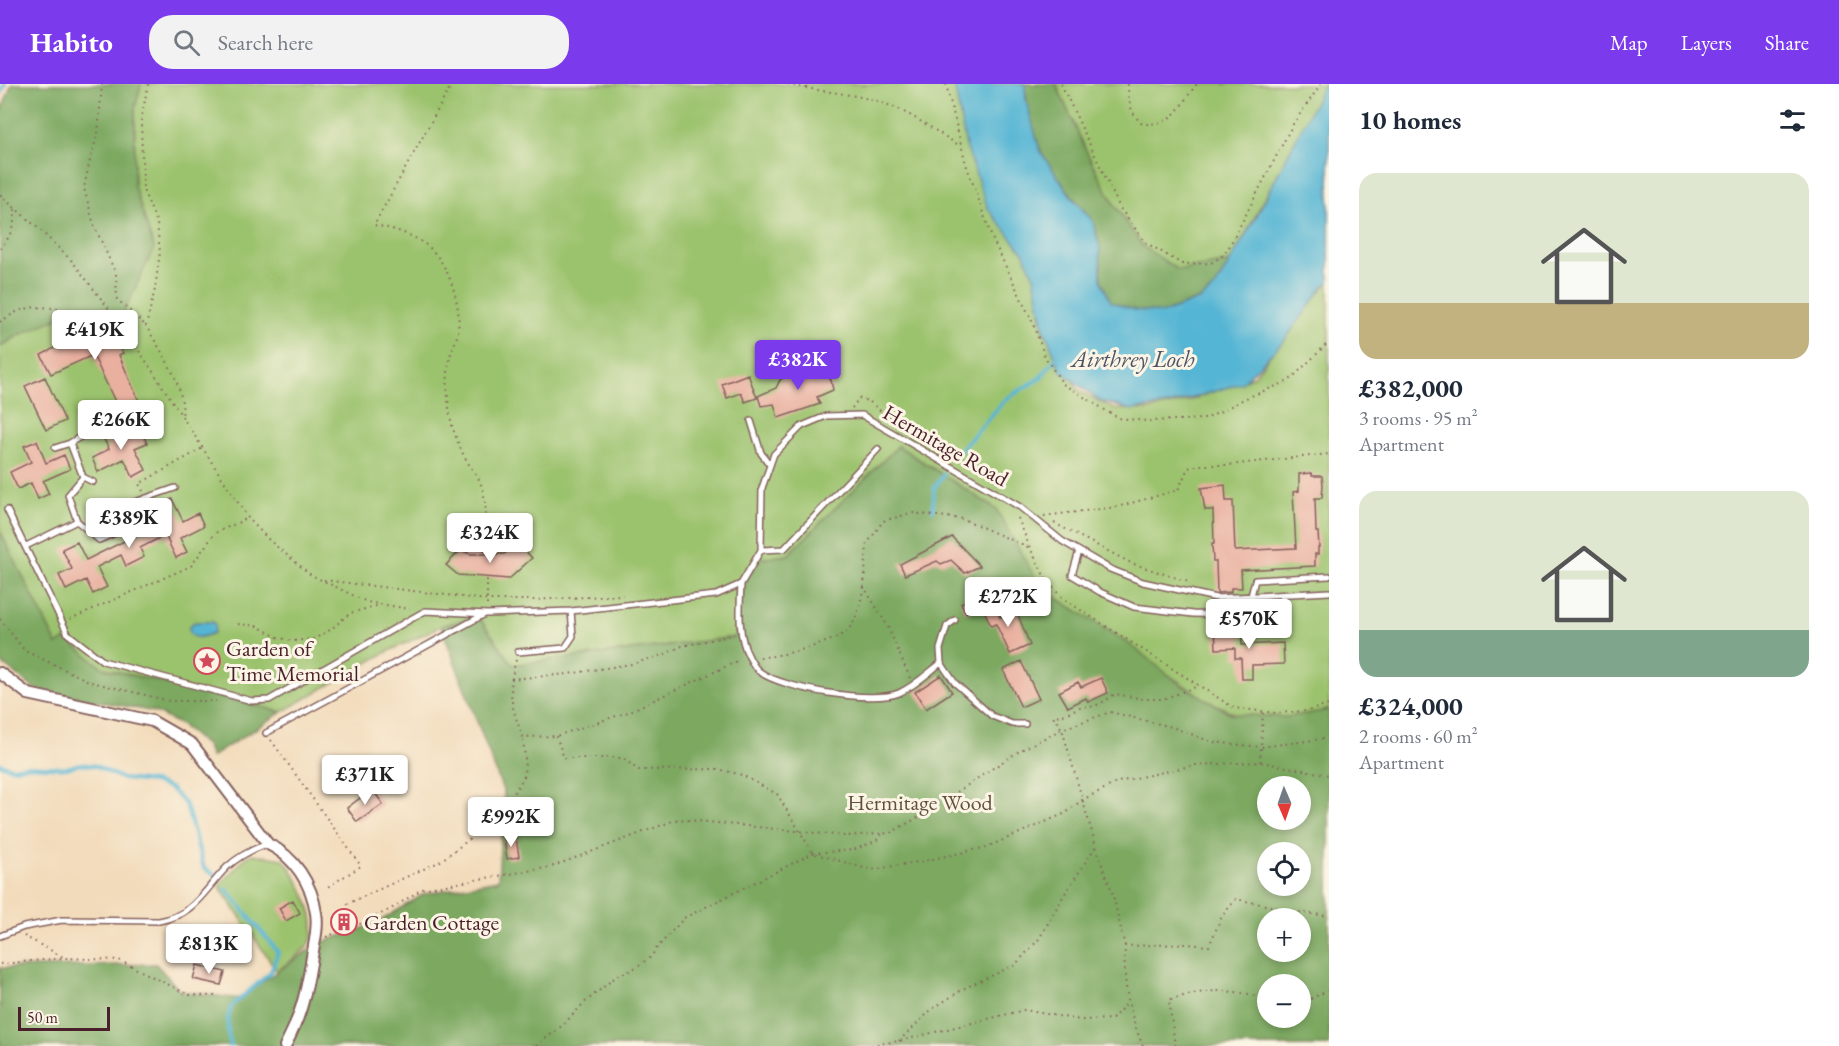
<!DOCTYPE html>
<html lang="en">
<head>
<meta charset="utf-8">
<style>
  body { margin:0; font-family:"EB Garamond",serif; background:#f2f2f3; color:#1f2937; height:100vh; display:flex; flex-direction:column; font-size:22px; white-space:nowrap }
  * { box-sizing:border-box; margin:0 }
  p { font-size:20px; color:#747a83 }
  .icon { flex:none; width:33px; height:33px; fill:none; stroke:currentColor; stroke-width:2; stroke-linecap:round; stroke-linejoin:round }
  .map { position:relative; flex:1; overflow:hidden }
  .panel { display:flex; flex-direction:column; background:#fff; width:510px }
  .panel>* { flex:none }
  .needle { width:39px; rotate:178deg }
  .fabs { position:absolute; left:1257px; top:692px; display:grid; gap:12px }
  .fabs a { display:grid; place-items:center; width:54px; height:54px; border-radius:50%; background:#fff; box-shadow:0 3px 9px #0003; font-size:30px }
  .scale { position:absolute; left:18px; bottom:15px; width:92px; box-sizing:border-box; padding-left:6px; border:3px solid #4a1f2b; border-top:0; font-size:16px; line-height:21px; white-space:nowrap; color:#4a1f2b; -webkit-text-stroke:4px #fcf5e5; paint-order:stroke }
  .price { position:absolute; translate:-50% -51px; padding:0 14px; border-radius:6px; background:#fff; color:#222; font-size:20px; line-height:39px; filter:drop-shadow(0 2px 3px #0008) }
  .price::after { content:''; position:absolute; left:50%; top:36px; width:18px; height:14px; margin-left:-9px; background:inherit; clip-path:polygon(0 0,100% 0,50% 100%) }
  .price.on { background:#7c3aed; color:#fff }
  ul { padding:0; list-style:none }
  li { display:grid; align-content:center; gap:12px; height:318px; padding:0 30px }
  li span { display:grid; place-items:center; height:186px; border-radius:18px; color:#555 }
  li>.icon { margin-inline-start:auto }
  span .icon { width:108px; height:108px; fill:#fffc; stroke-width:1 }
  li b { font-size:26px }
  h2 { display:flex; justify-content:space-between; align-items:center; height:72px; padding:0 30px; font-size:26px }
  header { display:flex; align-items:center; gap:36px; box-sizing:border-box; height:84px; padding:0 30px; background:#7c3aed; color:#fff }
  header strong { font-size:28px }
  nav { display:flex; gap:33px; margin-inline-start:auto; font-size:21px }
  .search { width:420px; height:54px; background:#f2f2f3; display:flex; align-items:center; gap:15px; box-sizing:border-box; padding:0 21px; border-radius:24px; color:#747a83; font-size:22px }
  main { display:flex; flex:1; min-height:0 }
  .map>svg:first-child { display:block }
  .green { fill:#9bc26d; stroke:#72704c; stroke-width:1.5 }
  .forest { fill:#7ca860; stroke:#636446; stroke-width:1.5; fill-rule:evenodd }
  .water { fill:#55b5d4; stroke:#506a80; stroke-width:1.5 }
  .lines { fill:none; stroke-linecap:round; stroke-linejoin:round }
  .stream { stroke:#55b5d4; stroke-width:4 }
  .building { fill:#e9af9f }
  .lane-casing { stroke:#85615d; stroke-width:8 }
  .street-casing { stroke:#85615d; stroke-width:14 }
  .path { stroke:#85615d; stroke-width:2; stroke-dasharray:1.5 4.5; stroke-linecap:butt }
  .lane { stroke:#fff; stroke-width:5 }
  .street { stroke:#fff; stroke-width:10 }
  .labels { text-anchor:middle; stroke-width:6; stroke-linejoin:round; paint-order:stroke }
  .street-label { font-size:22px; fill:#4a1f2b; stroke:#fcf5e5 }
  .poi-label { font-size:22px; fill:#4a1f2b; stroke:#fcf5e5; text-anchor:start }
  .park-label { font-size:22px; fill:#62503f; stroke:#fcf5e5 }
  .water-label { font-size:24px; font-style:italic; fill:#4e5466; stroke:#fcf5e5 }
</style>
</head>
<body>
<header>
<strong>Habito</strong>
<div class="search"><svg class="icon" aria-label="search" viewBox="0 0 24 24"><circle cx="10" cy="10" r="6"/><path d="M15 15l6 6"/></svg>Search here</div>
<nav><a>Map</a><a>Layers</a><a>Share</a></nav>
</header>
<main>
<div class="map">
<svg width="1329" height="962" viewBox="0 0 1329 962">
  <rect width="100%" height="100%" fill="#fcf5e5"/>
  <filter id="ink" filterUnits="userSpaceOnUse"><feTurbulence type="fractalNoise" baseFrequency=".0167" numOctaves="2"/><feDisplacementMap in="SourceGraphic" scale="12" xChannelSelector="R" yChannelSelector="G"/><feConvolveMatrix kernelMatrix="1 2 1 2 8 2 1 2 1" color-interpolation-filters="sRGB"/></filter>
  <filter id="wash" filterUnits="userSpaceOnUse"><feTurbulence type="fractalNoise" baseFrequency=".008" numOctaves="4" result="noise"/><feDisplacementMap in="SourceGraphic" scale="24" xChannelSelector="R" yChannelSelector="G"/><feGaussianBlur stdDeviation="1.35" result="paint"/><feColorMatrix in="noise" values="0 0 0 0 0 0 0 0 0 0 0 0 0 0 0 0 0 1.4 0 .05"/><feComposite in="paint" operator="in"/></filter>
  <g filter="url(#wash)">
    <rect width="100%" height="100%" fill="#f2dbbb"/>
    <path class="green" d="M141,0H961L1032,176L1043,246L1079,307L1114,325L1149,326L1189,317L1254,292L1324,202L1329,198V626L1293,635L1240,632L1205,615L1040,505L996,425L898,362L788,471L759,475L738,505L736,553L513,581L478,532L441,542L383,570L282,628L103,584L66,556L57,561L0,447V263L19,251L69,229L154,164L134,102L135,24Z
      M1056,0H1325L1231,178L1178,186L1142,162L1114,120L1089,73Z
      M252,770L283,775C298,793 323,837 309,860C302,870 287,879 277,887L219,802L245,774Z"/>
    <path class="forest" d="M12,0H141L135,24L134,102L154,164L117,243L69,229L19,251L0,263V30Z
      M1024,0H1056L1089,73L1114,120L1142,162L1178,186L1231,178L1216,202L1202,214L1163,229L1135,226L1111,218L1101,196L1100,165L1094,139L1045,78L1031,40Z
      M898,362L996,425L1041,504L1131,561L1181,601L1232,630L1287,633L1329,626V962H0V884L156,880L180,907L241,915L259,900L318,860L377,839L424,810L498,796L504,709L441,542L478,532L513,581L736,553L738,505L759,475L788,471ZM1268,702H1300V735H1268ZM1268,768H1300V801H1268ZM1268,834H1300V867H1268ZM1268,900H1300V933H1268Z
      M0,447L57,561L66,555L103,584L282,628L211,673L207,662L181,641L155,628L35,605L0,578Z"/>
    <path class="water" d="M954,0H1025L1026,16L1040,67L1072,113L1093,137L1100,165L1101,196L1111,218L1135,226L1163,229L1201,215L1216,202L1255,135L1323,2L1329,0V198L1324,202L1284,257L1242,299L1169,321L1132,326L1100,317L1061,287L1044,245L1034,193L1023,168L988,125L966,62Z
      M196,538H213L215,541L214,549C204,552 191,559 189,544L193,539Z"/>
    <g class="lines">
      <path class="stream" d="M0,10L5,0
        M958,369L1006,315L1040,294L1056,274
        M933,426L934,404L944,390
        M0,680L12,684L27,682L67,684L80,680L96,682L123,695L153,698L170,704L186,721L204,784L215,791
        M226,805L278,868L271,888L235,919
        M231,962C227,950 226,933 232,922"/>
    </g>
    <g id="blocks">
      <path class="building" d="M95,238L107,259L115,255L123,269L119,271L139,317L119,326L93,271L51,290L41,271L74,254L72,248Z
        M808,281L821,286L831,296L833,306L817,313L820,320L778,334L774,320L761,322L758,312L776,304L780,296L792,287Z
        M748,290L757,314L745,318L741,309L727,314L722,300Z
        M45,293L65,337L46,346L25,302Z
        M112,339L122,356L141,347L147,359L135,364L146,386L133,393L124,375L98,388L92,374L109,365L99,346Z
        M37,357L46,379L64,371L70,385L43,397L49,410L38,415L31,399L18,405L10,388L31,378L24,362Z
        M1312,389V392H1322L1323,401L1322,414H1315L1316,448H1318L1319,463H1318V470H1315V482L1241,486L1242,504H1231V508L1217,509L1216,477H1213L1212,460H1214L1213,426H1205L1201,404L1225,401L1226,417H1233L1235,467L1296,464L1293,408L1299,407V390Z
        M172,415L183,437L198,429L204,442L180,454L187,468L176,474L165,451L140,464L144,473L126,482L121,471L97,483L107,503L93,510L86,496L66,506L59,491L72,485L62,465L77,458L86,476L167,436L159,421Z
        M952,453L980,482L965,489L951,476L941,480L937,477L905,491L900,480Z
        M518,459L532,474L509,495L458,491L446,481L461,466L470,470H504Z
        M979,510L985,518L966,529L961,519Z
        M994,519L1000,533L1016,526L1030,561L1010,570L996,540L991,542L983,524Z
        M1241,543L1242,561L1283,559L1284,580L1252,581V595H1242L1241,574H1235V564L1216,565L1215,544Z
        M1021,577L1039,615L1021,623L1003,586Z
        M941,591L952,608L926,625L915,608Z
        M1101,594L1108,609L1088,618L1086,614L1068,623L1059,608L1078,598L1081,603Z
        M372,705L383,720L357,738L347,724Z
        M516,753L519,773L507,775L504,754Z
        M293,816L300,829L286,837L279,824Z
        M197,881L225,888L221,901L193,895Z"/>
    </g>
  </g>
  <g filter="url(#ink)">
    <use href="#blocks" fill-opacity="0" stroke="#85615d" stroke-width="1.5"/>
    <g class="lines">
      <defs>
        <path id="lane" d="M751,337L761,369L770,381
          M55,364L70,359
          M83,393L70,359L85,350
          M93,398L83,393L68,411L77,437L99,456L143,437L146,414
          M132,419L175,404
          M7,426L68,550L103,577L252,617L269,616L425,527L487,530L571,527L716,511L741,500L761,466L762,404L774,370L802,342L826,332L862,331L1020,423L1062,457L1110,485L1143,498L1216,514L1329,508
          M26,462L77,437
          M761,466L784,465L878,365
          M1079,467L1072,491L1100,508L1134,523L1193,530L1272,532L1281,529L1283,511
          M741,500C740,523 737,551 749,573C751,577 756,585 760,588C783,605 873,620 899,609C915,602 928,589 941,579
          M1251,512L1255,496L1329,492
          M955,536L947,542L940,565L941,579L955,599L992,632L1012,640H1025
          M518,568L565,564L573,552L571,527
          M266,649L485,530
          M0,852L24,843L62,836L159,837C195,831 204,806 227,783C239,772 253,765 267,760"/>
        <path id="street" d="M0,589L28,610L152,637L192,660L268,760C294,772 312,800 316,829C319,845 313,863 311,879C306,910 300,934 285,962"/>
      </defs>
      <use href="#lane" class="lane-casing"/>
      <use href="#street" class="street-casing"/>
      <path class="path" d="M102,0L98,49L90,76L84,104L94,141L116,190L117,215L145,241
        M148,0L141,37L143,106L157,139L160,168L155,205L146,242C161,268 186,301 182,333
        M452,0L374,141C390,144 408,149 422,158C447,173 462,219 458,247C457,256 452,264 450,273C446,294 447,319 452,341C456,355 462,370 470,382C473,387 478,392 480,398C489,419 485,447 484,470
        M788,0C813,7 840,8 865,14C900,21 931,44 960,62
        M946,0L966,80L992,154L1032,237L1045,273L1063,300L1118,334L1147,337L1206,335L1246,314L1289,297L1329,258
        M1061,0L1120,124L1145,158L1182,180L1211,179L1221,173L1228,165L1293,40L1321,0
        M1128,0C1128,17 1130,28 1142,40C1177,41 1178,22 1197,0
        M0,111L39,145L72,177L119,238L150,283L248,434L270,457L311,491L367,518L410,525
        M0,165C11,153 15,140 15,124
        M0,238C9,232 18,226 29,224C55,220 93,233 118,238
        M852,324L859,314L870,318L883,329L987,388L1001,401
        M143,407L139,400L203,364
        M1044,432L1117,423L1178,406L1188,384L1199,381H1228L1329,370
        M1018,434L1030,464L1048,499L1065,516L1234,624L1276,629L1307,627L1329,621
        M1054,439L1131,479L1189,498
        M324,496L487,516H533L623,511
        M487,521V492
        M0,535L25,567L91,598L170,617H216
        M70,535L191,482L215,449L248,434
        M238,540L257,542L277,553L292,557L314,555L330,546L350,529L380,521
        M760,573C776,574 838,558 848,546C858,534 860,519 864,503
        M516,576C507,608 511,623 523,653L556,652L628,628L740,576
        M910,594L887,541L864,503L867,460L883,437L912,429L963,435L1030,464
        M511,595L568,590L631,580L663,571L682,562L734,551
        M556,652L564,674H623L638,686L718,685L742,691L777,710L813,769L871,786L924,777L987,763L1066,729L1082,716L1118,698L1195,681L1260,678L1329,691
        M271,656L361,782L326,804
        M1260,678L1263,628
        M347,820L439,778L471,754L514,709L524,693L525,674L523,654
        M24,852L63,873
        M326,853L362,839L391,825L422,805L551,783L678,735L845,752L890,749L919,733L1019,667L1062,645L1110,628L1172,643L1212,658L1261,663L1329,654
        M1125,862L1112,807L1100,776L1062,645L1053,632L1063,631L1082,622C1094,626 1106,616 1115,610L1144,615H1163L1198,602
        M0,880L64,874L119,876L189,911L215,912
        M1300,920L1329,906
        M899,957L932,925L965,904L1015,881L1039,855L1064,811L1096,762
        M536,962L563,941L584,919L618,891L632,886L651,873L656,865L684,834L813,769L853,766L876,757L883,749
        M865,962L899,957L1024,926L1080,936L1112,935L1127,919
        M1143,962C1128,927 1123,900 1125,862L1187,860L1209,862L1222,832L1236,815L1304,829L1329,832
        M1175,962L1169,916C1209,904 1228,905 1268,914"/>
      <use href="#lane" class="lane"/>
      <use href="#street" class="street"/>
    </g>
  </g>
  <defs>
    <symbol id="sight-ring" viewBox="-11 -11 22 22"><circle r="9.5" fill="#fcf5e5" stroke="#d1495b" stroke-width="1.5"/><path d="M0-6L1.8-2.2L6-1.7L2.9 1.2L3.7 5.4L0 3.3L-3.7 5.4L-2.9 1.2L-6-1.7L-1.8-2.2Z" fill="#d1495b"/></symbol>
    <symbol id="building-ring" viewBox="-11 -11 22 22"><circle r="9.5" fill="#fcf5e5" stroke="#d1495b" stroke-width="1.5"/><path d="M-4-6H4V6H1V3H-1V6H-4ZM-2.5-4.3h1.7v1.8h-1.7ZM.8-4.3h1.7v1.8H.8ZM-2.5-1h1.7V.8h-1.7ZM.8-1h1.7V.8H.8Z" fill="#d1495b"/></symbol>
  </defs>
  <g fill-rule="evenodd">
    <use href="#sight-ring" x="192" y="562" width="30" height="30"/>
    <use href="#building-ring" x="329" y="823" width="30" height="30"/>
  </g>
  <g class="labels">
    <g class="street-label">
      <text transform="translate(946 361) rotate(30)" y="8">Hermitage Road</text>
    </g>
    <g class="poi-label">
      <text x="226" y="572">Garden of<tspan x="226" dy="25">Time Memorial</tspan></text>
      <text x="364" y="846">Garden Cottage</text>
    </g>
    <g class="park-label">
      <text x="920" y="726">Hermitage Wood</text>
    </g>
    <g class="water-label">
      <text x="1133" y="283">Airthrey Loch</text>
    </g>
  </g>
</svg>
<div class="fabs">
<a><svg class="needle" viewBox="-14 -14 28 28"><path d="M0-13l5 13h-10z" fill="#e53935"/><path d="M0 13l5-13h-10z" fill="#747a83"/></svg></a>
<a><svg class="icon" aria-label="locate" viewBox="0 0 24 24"><circle cx="12" cy="12" r="6"/><path d="M12 2v4M12 18v4M2 12h4M18 12h4"/></svg></a>
<a>+</a>
<a>−</a>
</div>
<div class="scale">50 m</div>
<b class="price" style="left:95px;top:277px">£419K</b>
<b class="price on" style="left:798px;top:307px">£382K</b>
<b class="price" style="left:121px;top:367px">£266K</b>
<b class="price" style="left:129px;top:465px">£389K</b>
<b class="price" style="left:490px;top:480px">£324K</b>
<b class="price" style="left:1008px;top:544px">£272K</b>
<b class="price" style="left:1249px;top:566px">£570K</b>
<b class="price" style="left:365px;top:722px">£371K</b>
<b class="price" style="left:511px;top:764px">£992K</b>
<b class="price" style="left:209px;top:891px">£813K</b>
</div>
<section class="panel">
<h2>10 homes<svg class="icon" aria-label="filters" viewBox="0 0 24 24"><path d="M4 7h16M4 17h16"/><circle cx="9" cy="7" r="2"/><circle cx="15" cy="17" r="2"/></svg></h2>
<ul>
<li><span style="background:linear-gradient(#dfe7d0 70%,#c2b280 0)"><svg class="icon" aria-label="home" viewBox="0 0 24 24"><path d="M3 11l9-7 9 7M6 9v11h12V9"/></svg></span><div><b>£382,000</b><p>3 rooms · 95 m²</p><p>Apartment</p></div></li>
<li><span style="background:linear-gradient(#dfe7d0 75%,#7fa58c 0)"><svg class="icon" aria-label="home" viewBox="0 0 24 24"><path d="M3 11l9-7 9 7M6 9v11h12V9"/></svg></span><div><b>£324,000</b><p>2 rooms · 60 m²</p><p>Apartment</p></div></li>
</ul>
</section>
</main>
</body>
</html>
